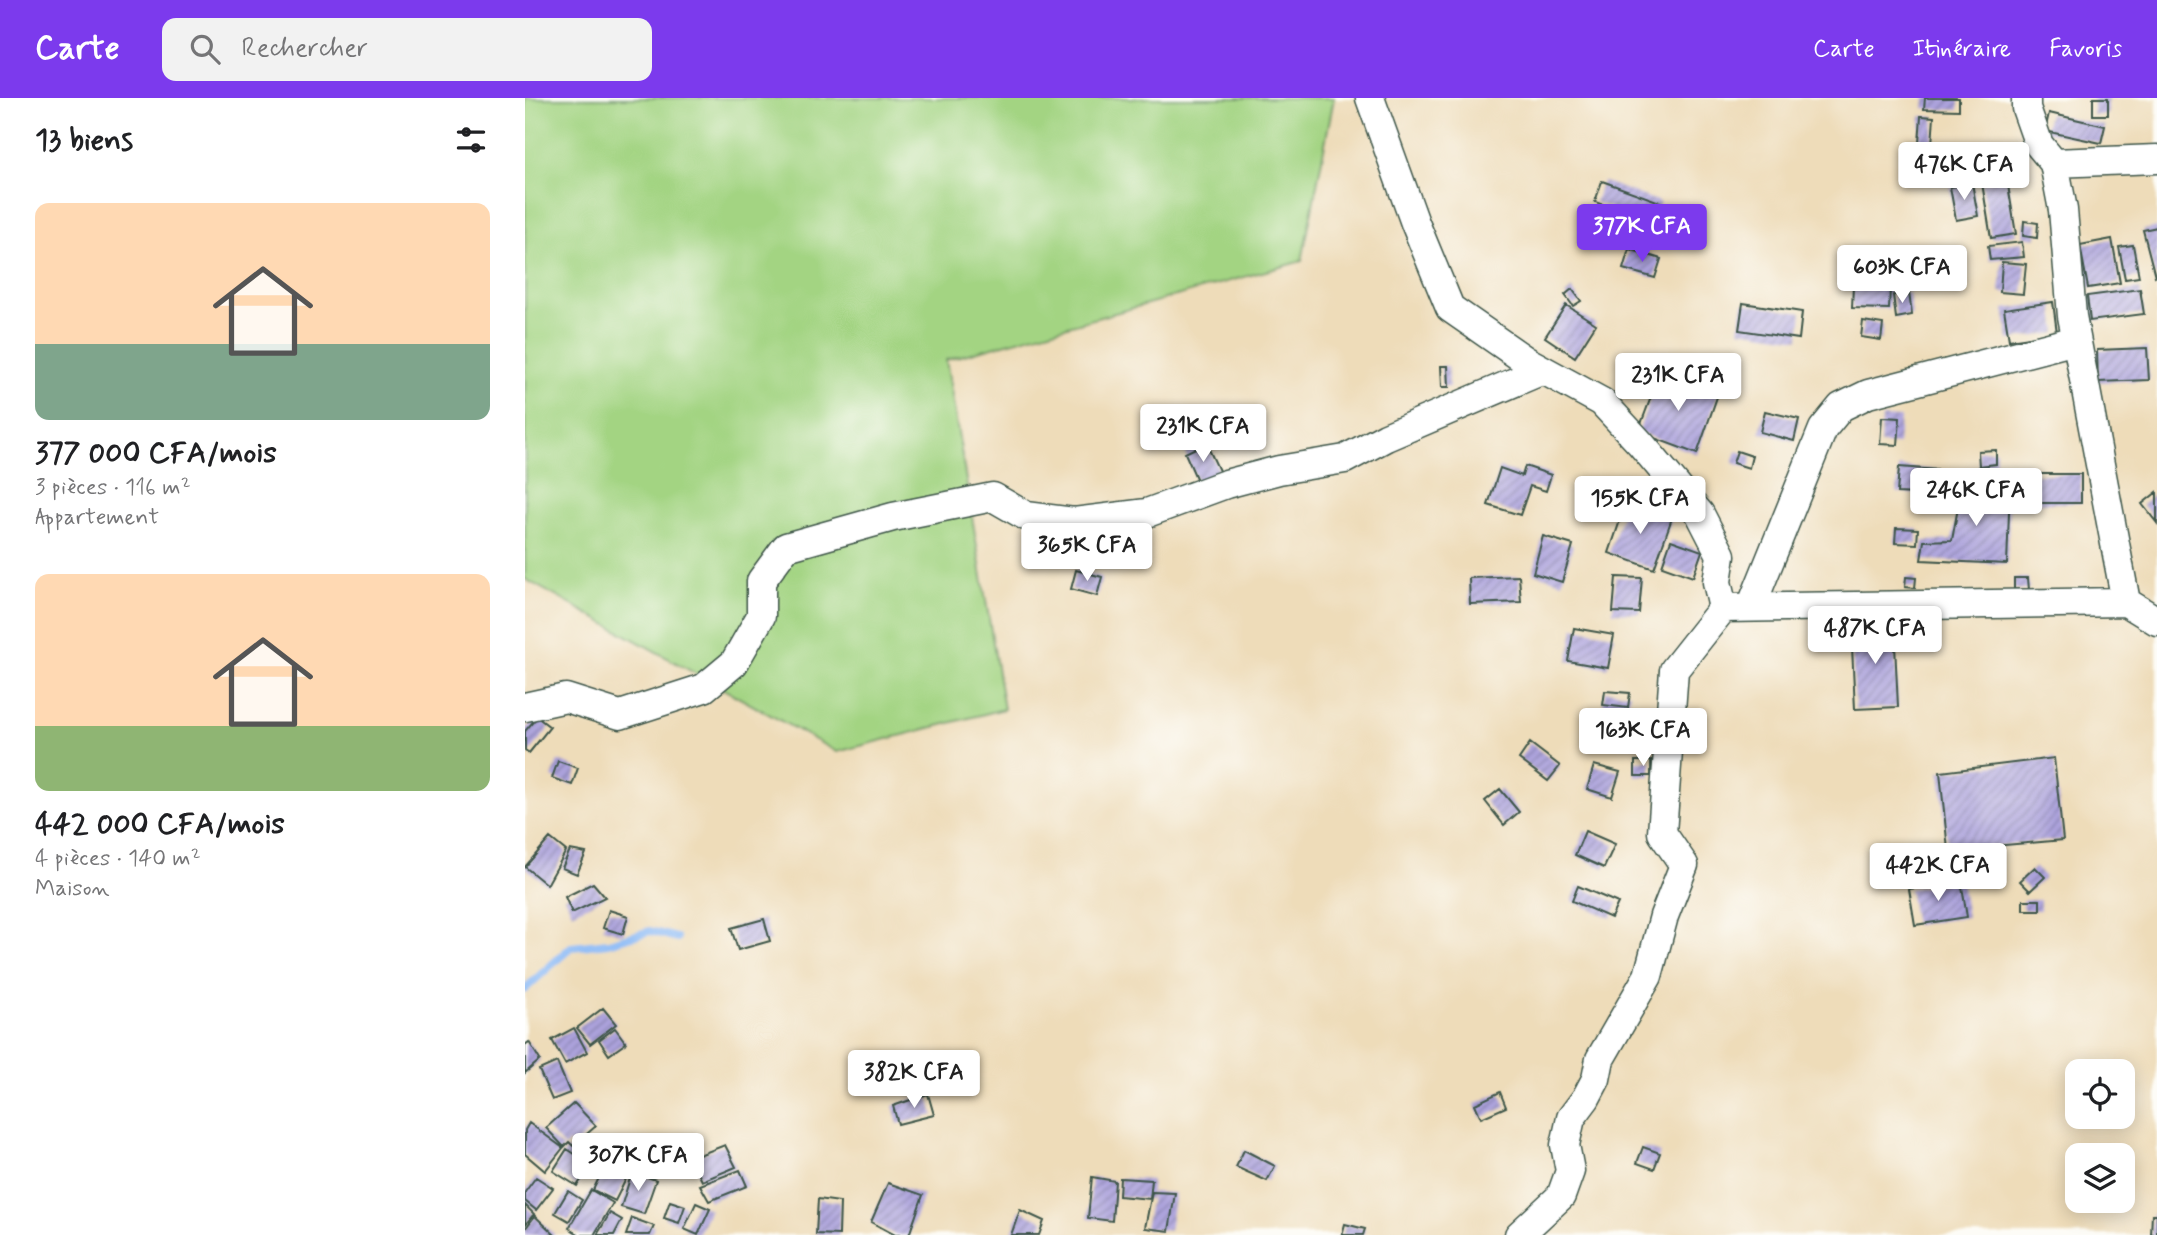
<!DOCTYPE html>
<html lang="fr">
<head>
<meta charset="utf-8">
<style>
  body { margin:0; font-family:Mynerve,sans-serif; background:#f2f2f2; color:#202124; height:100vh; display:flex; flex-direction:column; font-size:26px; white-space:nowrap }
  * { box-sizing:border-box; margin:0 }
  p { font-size:23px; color:#757577 }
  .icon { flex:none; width:38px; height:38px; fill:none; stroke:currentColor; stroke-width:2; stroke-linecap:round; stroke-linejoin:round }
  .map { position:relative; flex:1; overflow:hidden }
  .details { display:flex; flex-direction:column; background:#fff; width:525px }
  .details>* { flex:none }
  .tools { position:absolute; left:1540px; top:961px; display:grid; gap:14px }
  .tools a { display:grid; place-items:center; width:70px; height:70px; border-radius:14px; background:#fff; box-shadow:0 4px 18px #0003; font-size:35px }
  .price { position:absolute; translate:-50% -60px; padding:0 16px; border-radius:7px; background:#fff; color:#222; font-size:23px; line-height:46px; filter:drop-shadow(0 2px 4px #0008) }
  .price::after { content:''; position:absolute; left:50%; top:42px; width:21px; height:16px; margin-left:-10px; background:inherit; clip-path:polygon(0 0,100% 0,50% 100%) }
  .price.current { background:#7c3aed; color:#fff }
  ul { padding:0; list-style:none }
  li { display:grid; align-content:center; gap:14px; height:371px; padding:0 35px }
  li span { display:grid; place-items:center; height:217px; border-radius:14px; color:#555 }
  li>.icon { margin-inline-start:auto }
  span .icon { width:126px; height:126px; fill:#fffc; stroke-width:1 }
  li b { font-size:30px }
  h2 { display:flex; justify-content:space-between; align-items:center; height:84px; padding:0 35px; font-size:30px }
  header { display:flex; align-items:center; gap:42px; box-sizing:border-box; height:98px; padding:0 35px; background:#7c3aed; color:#fff }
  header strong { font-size:33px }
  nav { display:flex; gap:38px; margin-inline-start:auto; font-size:24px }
  .search { width:490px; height:63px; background:#f2f2f2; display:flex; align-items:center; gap:18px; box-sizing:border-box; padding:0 24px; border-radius:14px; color:#757577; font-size:26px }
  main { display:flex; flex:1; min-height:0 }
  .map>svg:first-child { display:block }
  .green { fill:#a3d482; stroke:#61885b; stroke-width:2 }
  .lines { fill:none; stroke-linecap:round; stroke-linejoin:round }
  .stream { stroke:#8bbaf6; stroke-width:8 }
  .building { fill:url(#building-hatch) }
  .minor-casing { stroke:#3e5548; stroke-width:31 }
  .minor { stroke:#fff; stroke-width:28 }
</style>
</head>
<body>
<header>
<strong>Carte</strong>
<div class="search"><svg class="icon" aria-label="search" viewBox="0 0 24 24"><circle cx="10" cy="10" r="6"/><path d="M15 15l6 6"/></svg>Rechercher</div>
<nav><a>Carte</a><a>Itinéraire</a><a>Favoris</a></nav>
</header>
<main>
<section class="details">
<h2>13 biens<svg class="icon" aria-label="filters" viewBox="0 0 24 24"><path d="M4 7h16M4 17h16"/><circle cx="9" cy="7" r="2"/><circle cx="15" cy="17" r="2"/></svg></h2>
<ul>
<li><span style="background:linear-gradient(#ffd9b3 65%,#7fa58c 0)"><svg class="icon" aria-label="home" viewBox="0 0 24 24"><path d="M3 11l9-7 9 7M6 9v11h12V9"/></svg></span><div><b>377 000 CFA/mois</b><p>3 pièces · 116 m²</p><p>Appartement</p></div></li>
<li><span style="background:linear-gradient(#ffd9b3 70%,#8fb573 0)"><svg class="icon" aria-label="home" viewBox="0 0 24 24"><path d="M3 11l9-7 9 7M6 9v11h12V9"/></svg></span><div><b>442 000 CFA/mois</b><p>4 pièces · 140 m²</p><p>Maison</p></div></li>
</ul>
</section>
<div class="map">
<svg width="1632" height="1137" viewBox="0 0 1632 1137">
  <defs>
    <pattern id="building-hatch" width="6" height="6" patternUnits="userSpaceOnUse" patternTransform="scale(1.75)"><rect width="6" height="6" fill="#aca2dc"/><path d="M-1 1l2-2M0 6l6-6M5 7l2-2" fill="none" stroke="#8b85b3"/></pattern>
  </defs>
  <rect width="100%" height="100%" fill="#fdfcf7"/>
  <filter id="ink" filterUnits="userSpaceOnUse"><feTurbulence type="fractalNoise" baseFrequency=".0143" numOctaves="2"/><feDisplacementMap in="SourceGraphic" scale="14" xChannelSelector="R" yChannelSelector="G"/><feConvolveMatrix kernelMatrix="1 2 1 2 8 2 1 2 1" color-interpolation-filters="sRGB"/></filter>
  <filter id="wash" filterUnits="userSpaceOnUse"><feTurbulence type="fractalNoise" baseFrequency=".00686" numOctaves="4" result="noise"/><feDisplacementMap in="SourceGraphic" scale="28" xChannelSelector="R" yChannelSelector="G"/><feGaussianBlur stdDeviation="1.57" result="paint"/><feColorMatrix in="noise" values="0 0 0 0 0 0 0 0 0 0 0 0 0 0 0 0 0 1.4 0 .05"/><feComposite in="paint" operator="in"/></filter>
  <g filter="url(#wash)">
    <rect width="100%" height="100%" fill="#eedcb9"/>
    <path class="green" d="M0,0H809L777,163L421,262L479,611L312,654L0,481Z"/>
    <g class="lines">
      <path class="stream" d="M0,891L46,849L83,845L125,833L152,840"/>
    </g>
    <g id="blocks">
      <path class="building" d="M1400,0H1434V12L1399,11Z
        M1568,0H1583V17H1568Z
        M1524,15L1580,28L1576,45L1520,33Z
        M1396,18L1409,19L1407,46L1394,45Z
        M1390,50L1424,53L1422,76L1389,72Z
        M1430,52L1461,53L1460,78L1430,77Z
        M1482,81L1491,136L1466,140L1457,85Z
        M1077,83L1135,104L1127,125L1070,104Z
        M1447,85L1453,118L1431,122L1425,89Z
        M1499,123L1513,125L1512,140L1498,138Z
        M1632,129V177L1630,178L1618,132Z
        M1587,141L1595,185L1563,190L1555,147Z
        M1497,144L1499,159L1465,162L1463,148Z
        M1608,147L1614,179L1600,181L1594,149Z
        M1104,151L1136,161L1130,180L1098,171Z
        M1477,164L1501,166L1498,196L1475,194Z
        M1328,188L1365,190L1364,211L1327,210Z
        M1047,191L1056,203L1048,208L1040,197Z
        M1615,191L1619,216L1565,223L1562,198Z
        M1384,195L1387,217L1371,220L1368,197Z
        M1528,204L1532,235L1484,242L1479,211Z
        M1218,205L1277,214L1274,241L1214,232Z
        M1041,207L1071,226L1050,259L1020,239Z
        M1338,223L1358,226L1356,242L1336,239Z
        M1622,250L1624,282L1573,284L1572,252Z
        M916,268H923L924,289H917Z
        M1135,275L1193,296L1172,356L1113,334Z
        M1240,313L1274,321L1269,343L1235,334Z
        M1357,319L1375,320L1373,347L1355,346Z
        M681,345L696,377L674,387L660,355Z
        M1471,352V366L1454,368L1453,353Z
        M1212,353L1227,358L1224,370L1208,365Z
        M1000,368L1026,377L1021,393L1005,388L995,417L963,407L975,370L997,378Z
        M1374,369L1413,372L1411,397L1372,395Z
        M1497,376H1556V405H1497Z
        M1438,383L1485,389L1482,466L1396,462L1399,443L1427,442Z
        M1632,394V425L1617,406Z
        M1101,405L1147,420L1129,471L1084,455Z
        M1371,430L1393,431L1392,446L1370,445Z
        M1018,438L1048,447L1037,484L1008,475Z
        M1146,442L1177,453L1168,479L1137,468Z
        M551,472L577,479L572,498L546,491Z
        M994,478L996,504L945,506L944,480Z
        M1091,479L1117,480L1114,515L1088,514Z
        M1381,479L1391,480L1390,490L1380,489Z
        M1489,480H1503L1504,492L1489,491Z
        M1369,526L1373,609L1330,611L1326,528Z
        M1049,530L1089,537L1083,570L1043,563Z
        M1080,593L1105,595L1103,610L1078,607Z
        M12,619L25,629L4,655L0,652V633Z
        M1005,645L1035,668L1023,683L994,661Z
        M1529,660L1538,742L1423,752L1415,674Z
        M33,663L53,670L47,687L27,680Z
        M1110,663H1126V678H1110Z
        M1069,667L1095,674L1087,699L1062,691Z
        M975,691L994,714L979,727L960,703Z
        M1060,733L1090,746L1079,770L1050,757Z
        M25,740L41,753L22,787L0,769Z
        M45,752L61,755L52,776L37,770Z
        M1510,769L1520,779L1505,793L1495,783Z
        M1436,783L1442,819L1390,827L1384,791Z
        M68,785L80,799L47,815L40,799Z
        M1053,788L1093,805L1086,820L1047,803Z
        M1498,802H1515V812H1498Z
        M84,812L103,818L98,836L78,830Z
        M239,821L245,843L213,852L206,830Z
        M78,910L91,926L65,946L52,930Z
        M49,930L62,954L40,966L27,942Z
        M90,930L101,945L84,957L74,942Z
        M4,944L15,962L0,975V947Z
        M32,964L45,995L27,1002L14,972Z
        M975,994L981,1009L956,1020L950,1006Z
        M403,996L409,1017L373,1026L368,1008Z
        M49,1005L71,1028L48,1048L44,1044L39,1049L21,1030Z
        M4,1025L38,1050L20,1073L0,1056V1032Z
        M200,1047L211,1069L177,1083L166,1060Z
        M1118,1049L1135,1055L1129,1071L1112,1065Z
        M42,1051L69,1068L65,1075L62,1073L52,1088L28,1073Z
        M719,1052L750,1068L742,1083L711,1069Z
        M83,1062L105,1073L90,1103L68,1092Z
        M215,1072L222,1088L184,1103L175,1087Z
        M107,1074L131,1082L119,1116L96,1109Z
        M11,1079L28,1090L11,1112L0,1103V1094Z
        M567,1079L590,1083L587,1123L563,1120Z
        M595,1080L627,1082L625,1101L594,1098Z
        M363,1085L398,1097L384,1137H370L346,1124Z
        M66,1092L88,1105L69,1137H55L44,1130Z
        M43,1093L57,1102L44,1123L30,1115Z
        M627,1094L650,1095L644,1133L620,1130Z
        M293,1101L315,1104L314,1137L291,1136Z
        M145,1103L160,1108L154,1125L139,1120Z
        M171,1105L185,1111L173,1137L159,1131Z
        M0,1107L9,1116L0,1127Z
        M495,1112L519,1123L514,1137H486Z
        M85,1115L97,1122L89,1137H72Z
        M1627,1116H1632V1137H1626Z
        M10,1118L30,1137H0V1131Z
        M107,1120L129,1128L125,1137H101Z
        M820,1126L840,1131L838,1137H817Z"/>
    </g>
  </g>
  <g filter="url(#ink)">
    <use href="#blocks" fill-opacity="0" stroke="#3e5548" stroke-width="2"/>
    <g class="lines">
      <defs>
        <path id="minor" d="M845,0L890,125L925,210L1000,262L1077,304L1116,346L1175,416L1196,457L1192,484L1198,510
          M1501,0V10L1514,47L1529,65L1538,112L1547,218L1601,504
          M1529,65L1632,61
          M1226,509L1298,331L1316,309L1343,296L1551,242
          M0,609L41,600L95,617L179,590L209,565L236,518V483L261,449L368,419L468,399L501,418L549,424L622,415L701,386L754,372L820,361L861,339L1018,272
          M994,1137L1036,1098L1045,1073L1040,1047L1046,1020L1061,1000L1071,981L1075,961L1123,878L1139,818L1159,767L1137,735L1149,572L1198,510L1601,504L1632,523"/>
      </defs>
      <use href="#minor" class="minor-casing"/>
      <use href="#minor" class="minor"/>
    </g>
  </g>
</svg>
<div class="tools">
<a><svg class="icon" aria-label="locate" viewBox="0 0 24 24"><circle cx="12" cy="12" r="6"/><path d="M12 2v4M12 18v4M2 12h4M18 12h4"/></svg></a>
<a><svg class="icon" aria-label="layers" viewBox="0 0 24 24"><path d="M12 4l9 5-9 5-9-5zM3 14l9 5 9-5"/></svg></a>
</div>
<b class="price" style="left:1439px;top:104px">476K CFA</b>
<b class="price current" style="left:1117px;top:166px">377K CFA</b>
<b class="price" style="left:1377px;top:207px">603K CFA</b>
<b class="price" style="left:1153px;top:315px">231K CFA</b>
<b class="price" style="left:678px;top:366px">231K CFA</b>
<b class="price" style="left:1451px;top:430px">246K CFA</b>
<b class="price" style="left:1115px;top:438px">155K CFA</b>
<b class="price" style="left:562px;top:485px">365K CFA</b>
<b class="price" style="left:1350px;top:568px">487K CFA</b>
<b class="price" style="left:1118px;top:670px">163K CFA</b>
<b class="price" style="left:1413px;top:805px">442K CFA</b>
<b class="price" style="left:389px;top:1012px">382K CFA</b>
<b class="price" style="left:113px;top:1095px">307K CFA</b>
</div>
</main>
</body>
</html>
